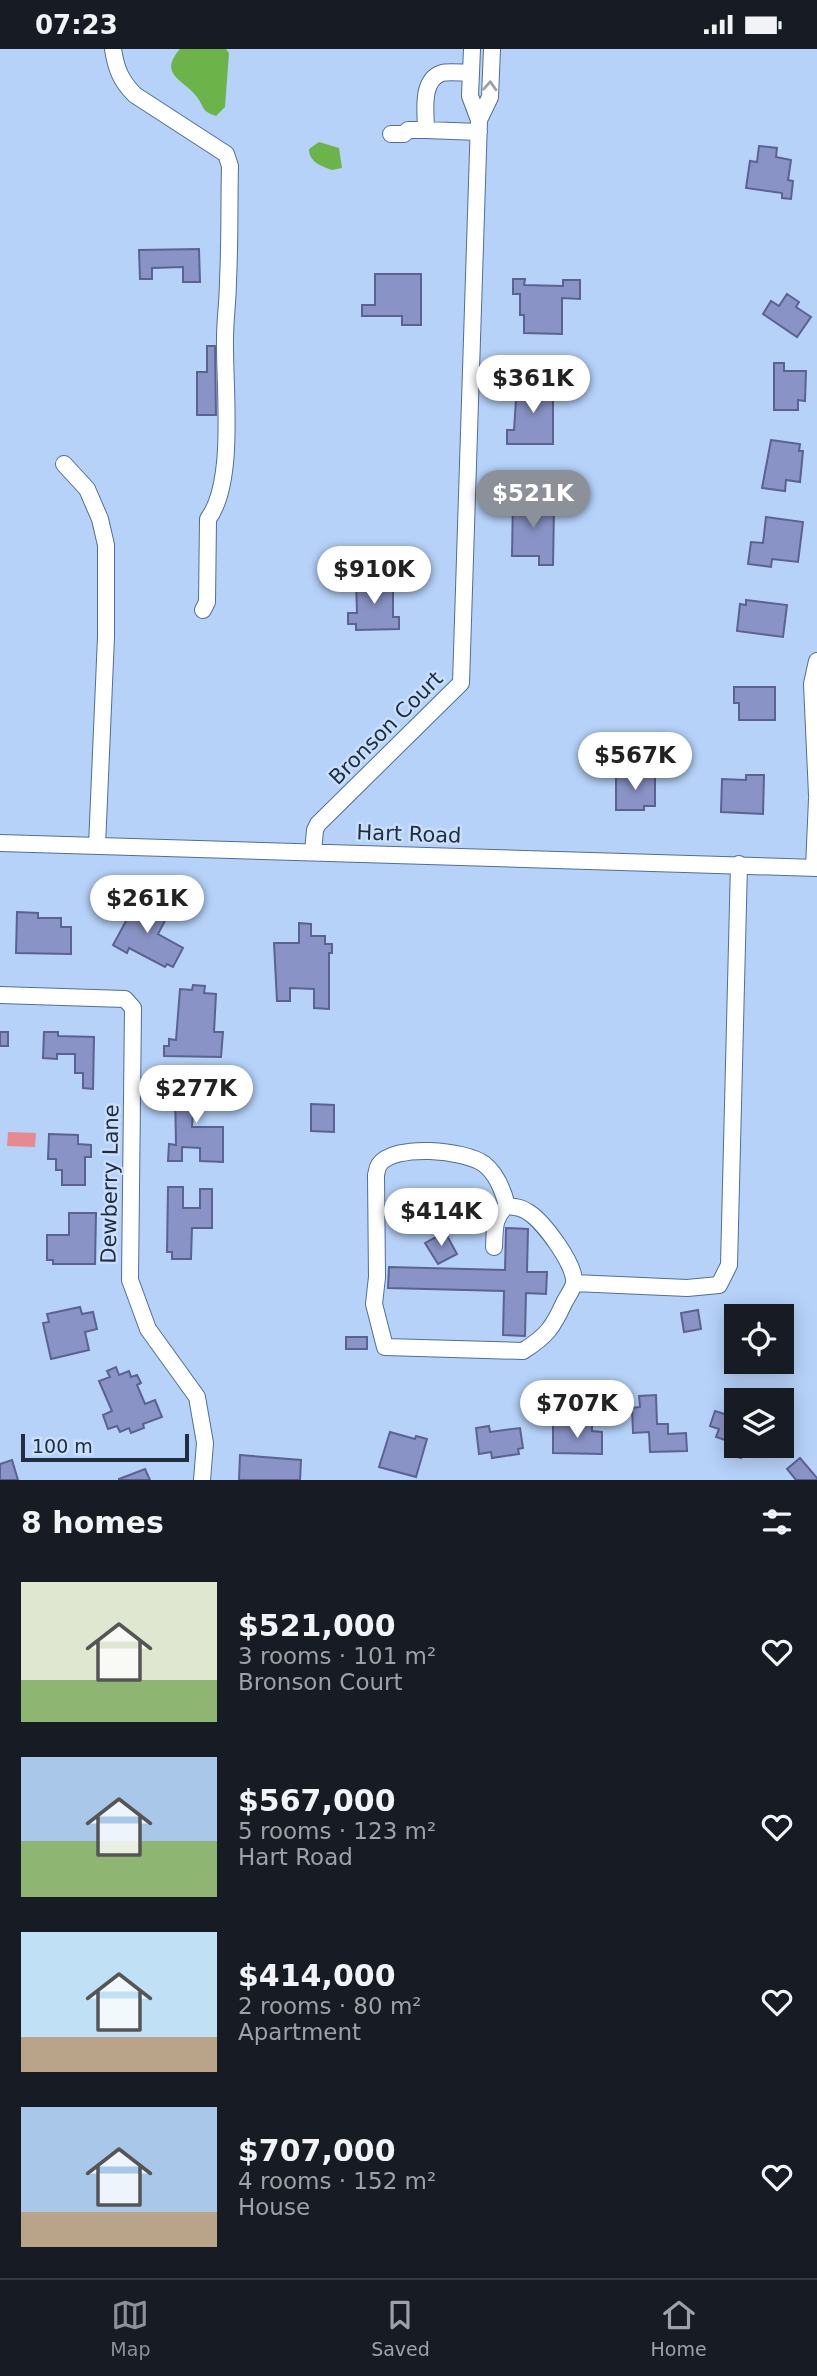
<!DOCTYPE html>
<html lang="en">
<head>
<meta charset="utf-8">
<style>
  body { margin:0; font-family:"DejaVu Sans",sans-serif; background:#20242c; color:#f1f3f6; height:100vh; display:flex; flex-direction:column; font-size:26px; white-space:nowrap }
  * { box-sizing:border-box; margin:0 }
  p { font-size:23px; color:#9ea1a6 }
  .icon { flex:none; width:38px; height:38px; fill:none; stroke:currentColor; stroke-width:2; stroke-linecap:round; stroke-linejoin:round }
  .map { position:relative; height:1431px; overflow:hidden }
  .panel { display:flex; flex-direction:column; background:#171b24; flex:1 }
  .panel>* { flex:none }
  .controls { position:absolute; left:724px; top:1255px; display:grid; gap:14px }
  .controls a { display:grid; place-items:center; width:70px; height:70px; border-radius:0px; background:#171b24; box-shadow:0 4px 18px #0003; font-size:35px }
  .scale { position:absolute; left:21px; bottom:18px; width:168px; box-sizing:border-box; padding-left:7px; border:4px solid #202e40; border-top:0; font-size:19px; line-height:24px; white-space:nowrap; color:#202e40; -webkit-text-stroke:5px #cadffc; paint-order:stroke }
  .price { position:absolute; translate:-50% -60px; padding:0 16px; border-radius:24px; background:#fff; color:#222; font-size:23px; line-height:46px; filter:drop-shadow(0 2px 4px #0008) }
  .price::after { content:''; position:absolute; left:50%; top:42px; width:21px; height:16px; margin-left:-10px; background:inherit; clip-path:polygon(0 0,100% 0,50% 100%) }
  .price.on { background:#8c9099; color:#fff }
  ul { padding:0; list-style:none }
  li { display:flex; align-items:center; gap:21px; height:175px; padding:0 21px }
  li span { display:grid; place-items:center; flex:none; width:196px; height:140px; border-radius:0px; color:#555 }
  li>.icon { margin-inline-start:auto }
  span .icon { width:84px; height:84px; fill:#fffc; stroke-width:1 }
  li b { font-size:30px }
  h2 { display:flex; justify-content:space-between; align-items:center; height:84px; padding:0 21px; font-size:30px }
  .status { display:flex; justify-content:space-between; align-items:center; height:49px; padding:0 35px; background:#171b24; direction:ltr }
  .status svg { height:19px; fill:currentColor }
  .dock { display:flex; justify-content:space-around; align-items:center; height:98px; border-top:2px solid #363941; background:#171b24; font-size:19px; color:#9ea1a6 }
  .dock a { display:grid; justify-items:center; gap:4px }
  .dock .on { color:#8c9099 }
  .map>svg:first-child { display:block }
  .green { fill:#e78a8f }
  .water { fill:#6cb44a }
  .building { fill:#8a93c6; stroke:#5b6292; stroke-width:2 }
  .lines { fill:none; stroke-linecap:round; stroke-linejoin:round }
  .minor-casing { stroke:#4f6e9a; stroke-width:18 }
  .minor { stroke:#fff; stroke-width:16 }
  .oneway { stroke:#9ba1a9 }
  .labels { text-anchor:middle; stroke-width:5; stroke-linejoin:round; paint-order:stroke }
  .street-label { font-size:21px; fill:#202e40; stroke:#cadffc }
</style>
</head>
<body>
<div class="status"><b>07:23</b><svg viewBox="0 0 49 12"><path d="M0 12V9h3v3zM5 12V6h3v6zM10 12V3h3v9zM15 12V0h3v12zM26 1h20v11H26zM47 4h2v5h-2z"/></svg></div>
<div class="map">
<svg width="817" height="1431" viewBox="0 0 817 1431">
  <rect width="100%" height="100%" fill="#b6d2f9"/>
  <path class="green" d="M8,1083L36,1084L35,1098L7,1097Z"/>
  <path class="water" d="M180,0H226L229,4L225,58L216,67C201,62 205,59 197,48C185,31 157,26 180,0Z
    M319,93L339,99L342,119L332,121C321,117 309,113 309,100Z"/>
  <path class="building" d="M759,97L777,99L776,108L791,111L788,131L793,132L791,150L782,149V144L746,139L750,112L757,113Z
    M199,200L200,233H183V218L152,219V230H140L139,201Z
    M375,225H421V276H402V267H362V256H375Z
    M513,230H525L524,236L563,237V231H580V250L562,249V285L524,284V266H520V245H513Z
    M787,245L799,253L796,258L811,268L797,288L763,265L771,252L779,257Z
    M207,297H215L216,366H197V323H207Z
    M774,314H784V322H806L805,352L798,351V361H774Z
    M517,335H553V395H507V381H514Z
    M771,391L800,395L799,402H803L800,433L786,431L785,442L762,439Z
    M513,448H540V458H554L553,516H539V507H512Z
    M766,468L803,473L798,513L772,510L771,518L748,515L751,493L763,494Z
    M356,531H393V568H399V580L356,581V575H348V564H357Z
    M746,551L787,556L783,588L737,582L740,555L746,556Z
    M734,638H775V671H739V654H734Z
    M616,726H655V757H644V761H616Z
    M746,726H764L763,765L721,763L722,730L746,731Z
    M148,853L169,864L158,885L183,899L173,918L167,915L165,918L129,899L127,904L113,896L126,872L120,868L127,855L142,863Z
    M17,863L38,864V869H61V878H71V905L16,904Z
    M299,874L311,875V887H325V895H332V904H329V960L314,959V940L290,939V952H277L274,894H299Z
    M193,936L205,937L204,944L216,945L214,983H223L221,1008L164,1007V997H169V990L176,991L180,940L192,941Z
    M0,983H8V997H0Z
    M44,983H58V987L94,988L93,1040L83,1039V1024H75V1005H57V1010L43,1009Z
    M202,1035H216L215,1061H193L192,1078H223V1113L200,1112V1099L182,1098V1112H168L169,1095L176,1096L175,1040H201Z
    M311,1055L334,1056V1083L311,1082Z
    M49,1085L78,1086V1095L91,1096V1108H85V1136H62V1121H56V1110H48Z
    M168,1138H183V1159H200V1140H212V1179H192L191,1210H172V1203H167Z
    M69,1164H96L95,1215H53V1211H47V1186H69Z
    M506,1179L528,1180L527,1223H547L546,1245L526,1244L525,1287L503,1286L504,1242L388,1239L389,1218L505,1221Z
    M445,1183L457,1205L438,1215L425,1194Z
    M80,1258L82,1265L93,1263L97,1280L85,1283L89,1301L51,1310L43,1274L49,1273L47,1265Z
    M698,1261L701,1280L684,1283L681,1264Z
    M346,1288H367V1300H346Z
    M116,1318L119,1326L129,1322L131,1328L137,1326L141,1334L137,1336L145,1355L155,1351L162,1368L143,1375L144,1379L131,1384L129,1379L120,1383L117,1377L108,1380L103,1366L112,1362L99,1332L110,1328L107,1322Z
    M656,1346L657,1375H668V1385L686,1384L687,1402L650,1403L649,1383L633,1384L632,1359L640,1358L639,1347Z
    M715,1362L737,1369V1395L716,1388L719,1380L710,1377Z
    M553,1376H592V1382L602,1383V1405L553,1404Z
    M489,1377L490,1383L520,1379L523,1399L518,1400L519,1405L492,1409L491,1403L479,1405L476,1379Z
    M390,1383L415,1390L416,1387L427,1390L416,1428L379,1418Z
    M734,1396H745L741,1409L731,1406Z
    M240,1406L301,1411L300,1431H239Z
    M800,1409L817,1429V1431H796L787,1420Z
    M12,1411L18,1431H0V1415Z
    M145,1420L150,1431H119V1430Z"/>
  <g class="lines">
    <defs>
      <path id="minor" d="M113,0C116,20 121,32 135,46L226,105L230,117C229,155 230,193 228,231C228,251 225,270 225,290C224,337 236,433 208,470L207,553L203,561
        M472,0L470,47L479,71
        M471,24C462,24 450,22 442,24C420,31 426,64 426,81L479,83
        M391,85H404L408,81H426
        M64,415L87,440L100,470L106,496V588L97,797
        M817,612L812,635L817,746
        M0,794L817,819
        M313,803L315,781L318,775L461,634L479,71L490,48L492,0
        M814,819L817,750
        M0,946L125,950L133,959L130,1231L148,1280L197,1348L205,1394L202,1431
        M494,1198C495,1181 493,1168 507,1157C515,1158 521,1158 528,1163C543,1172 576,1216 574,1234C573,1240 567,1248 564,1254C553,1278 547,1287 523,1302L385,1298L374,1255L377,1228L376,1126C377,1123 377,1119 379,1116C394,1094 465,1101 484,1115C497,1125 503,1141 507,1157
        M574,1234L687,1239L719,1236L729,1216L739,815"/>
    </defs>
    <use href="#minor" class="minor-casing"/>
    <use href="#minor" class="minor"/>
  </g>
  <defs><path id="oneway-chevron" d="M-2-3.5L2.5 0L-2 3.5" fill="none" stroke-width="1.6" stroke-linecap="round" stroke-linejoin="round" transform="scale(1.75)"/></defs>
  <use class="oneway" href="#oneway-chevron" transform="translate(490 37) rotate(-87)"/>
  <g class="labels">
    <g class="street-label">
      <text transform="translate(386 679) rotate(-45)" y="7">Bronson Court</text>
      <text transform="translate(409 785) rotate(2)" y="7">Hart Road</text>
      <text transform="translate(110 1135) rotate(-89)" y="7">Dewberry Lane</text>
    </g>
  </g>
</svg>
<div class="controls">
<a><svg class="icon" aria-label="locate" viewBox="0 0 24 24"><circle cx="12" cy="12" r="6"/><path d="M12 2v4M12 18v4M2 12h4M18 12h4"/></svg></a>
<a><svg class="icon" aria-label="layers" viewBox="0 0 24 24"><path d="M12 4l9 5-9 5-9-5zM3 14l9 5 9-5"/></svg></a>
</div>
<div class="scale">100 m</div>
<b class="price" style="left:533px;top:366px">$361K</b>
<b class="price on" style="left:533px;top:481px">$521K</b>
<b class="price" style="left:374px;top:557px">$910K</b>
<b class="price" style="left:635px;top:743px">$567K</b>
<b class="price" style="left:147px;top:886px">$261K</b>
<b class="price" style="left:196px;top:1076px">$277K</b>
<b class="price" style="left:441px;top:1199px">$414K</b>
<b class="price" style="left:577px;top:1391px">$707K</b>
</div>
<section class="panel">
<h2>8 homes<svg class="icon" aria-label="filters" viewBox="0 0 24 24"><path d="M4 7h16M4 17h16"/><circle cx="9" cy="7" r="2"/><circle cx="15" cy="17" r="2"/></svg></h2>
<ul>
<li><span style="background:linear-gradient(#dfe7d0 70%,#8fb573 0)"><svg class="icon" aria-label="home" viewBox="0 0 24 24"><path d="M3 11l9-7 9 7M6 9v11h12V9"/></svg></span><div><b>$521,000</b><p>3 rooms · 101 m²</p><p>Bronson Court</p></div><svg class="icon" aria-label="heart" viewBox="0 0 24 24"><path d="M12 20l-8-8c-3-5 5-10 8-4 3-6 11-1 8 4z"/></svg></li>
<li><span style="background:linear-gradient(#a9c7e8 60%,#8fb573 0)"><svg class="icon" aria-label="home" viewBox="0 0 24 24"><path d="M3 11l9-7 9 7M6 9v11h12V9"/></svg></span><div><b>$567,000</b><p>5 rooms · 123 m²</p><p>Hart Road</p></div><svg class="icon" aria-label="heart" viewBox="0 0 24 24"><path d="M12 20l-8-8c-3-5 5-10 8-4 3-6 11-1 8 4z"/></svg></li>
<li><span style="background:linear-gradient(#bfe0f5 75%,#b9a48a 0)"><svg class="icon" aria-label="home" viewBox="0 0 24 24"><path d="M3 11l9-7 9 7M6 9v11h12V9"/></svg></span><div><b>$414,000</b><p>2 rooms · 80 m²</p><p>Apartment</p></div><svg class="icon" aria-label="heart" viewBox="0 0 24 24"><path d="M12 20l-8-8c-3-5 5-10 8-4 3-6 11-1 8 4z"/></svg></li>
<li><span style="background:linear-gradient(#a9c7e8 75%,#b9a48a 0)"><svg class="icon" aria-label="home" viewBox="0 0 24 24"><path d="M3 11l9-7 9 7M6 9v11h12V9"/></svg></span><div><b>$707,000</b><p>4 rooms · 152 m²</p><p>House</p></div><svg class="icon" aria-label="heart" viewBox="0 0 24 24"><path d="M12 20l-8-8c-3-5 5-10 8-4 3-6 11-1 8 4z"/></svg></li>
</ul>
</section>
<nav class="dock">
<a class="on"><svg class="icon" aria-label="map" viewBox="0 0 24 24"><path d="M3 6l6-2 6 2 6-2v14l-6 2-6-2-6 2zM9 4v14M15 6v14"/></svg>Map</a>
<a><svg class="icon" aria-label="saved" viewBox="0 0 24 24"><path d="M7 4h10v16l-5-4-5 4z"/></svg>Saved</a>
<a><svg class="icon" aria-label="home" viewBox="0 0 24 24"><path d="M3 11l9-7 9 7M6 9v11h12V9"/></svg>Home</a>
</nav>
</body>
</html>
